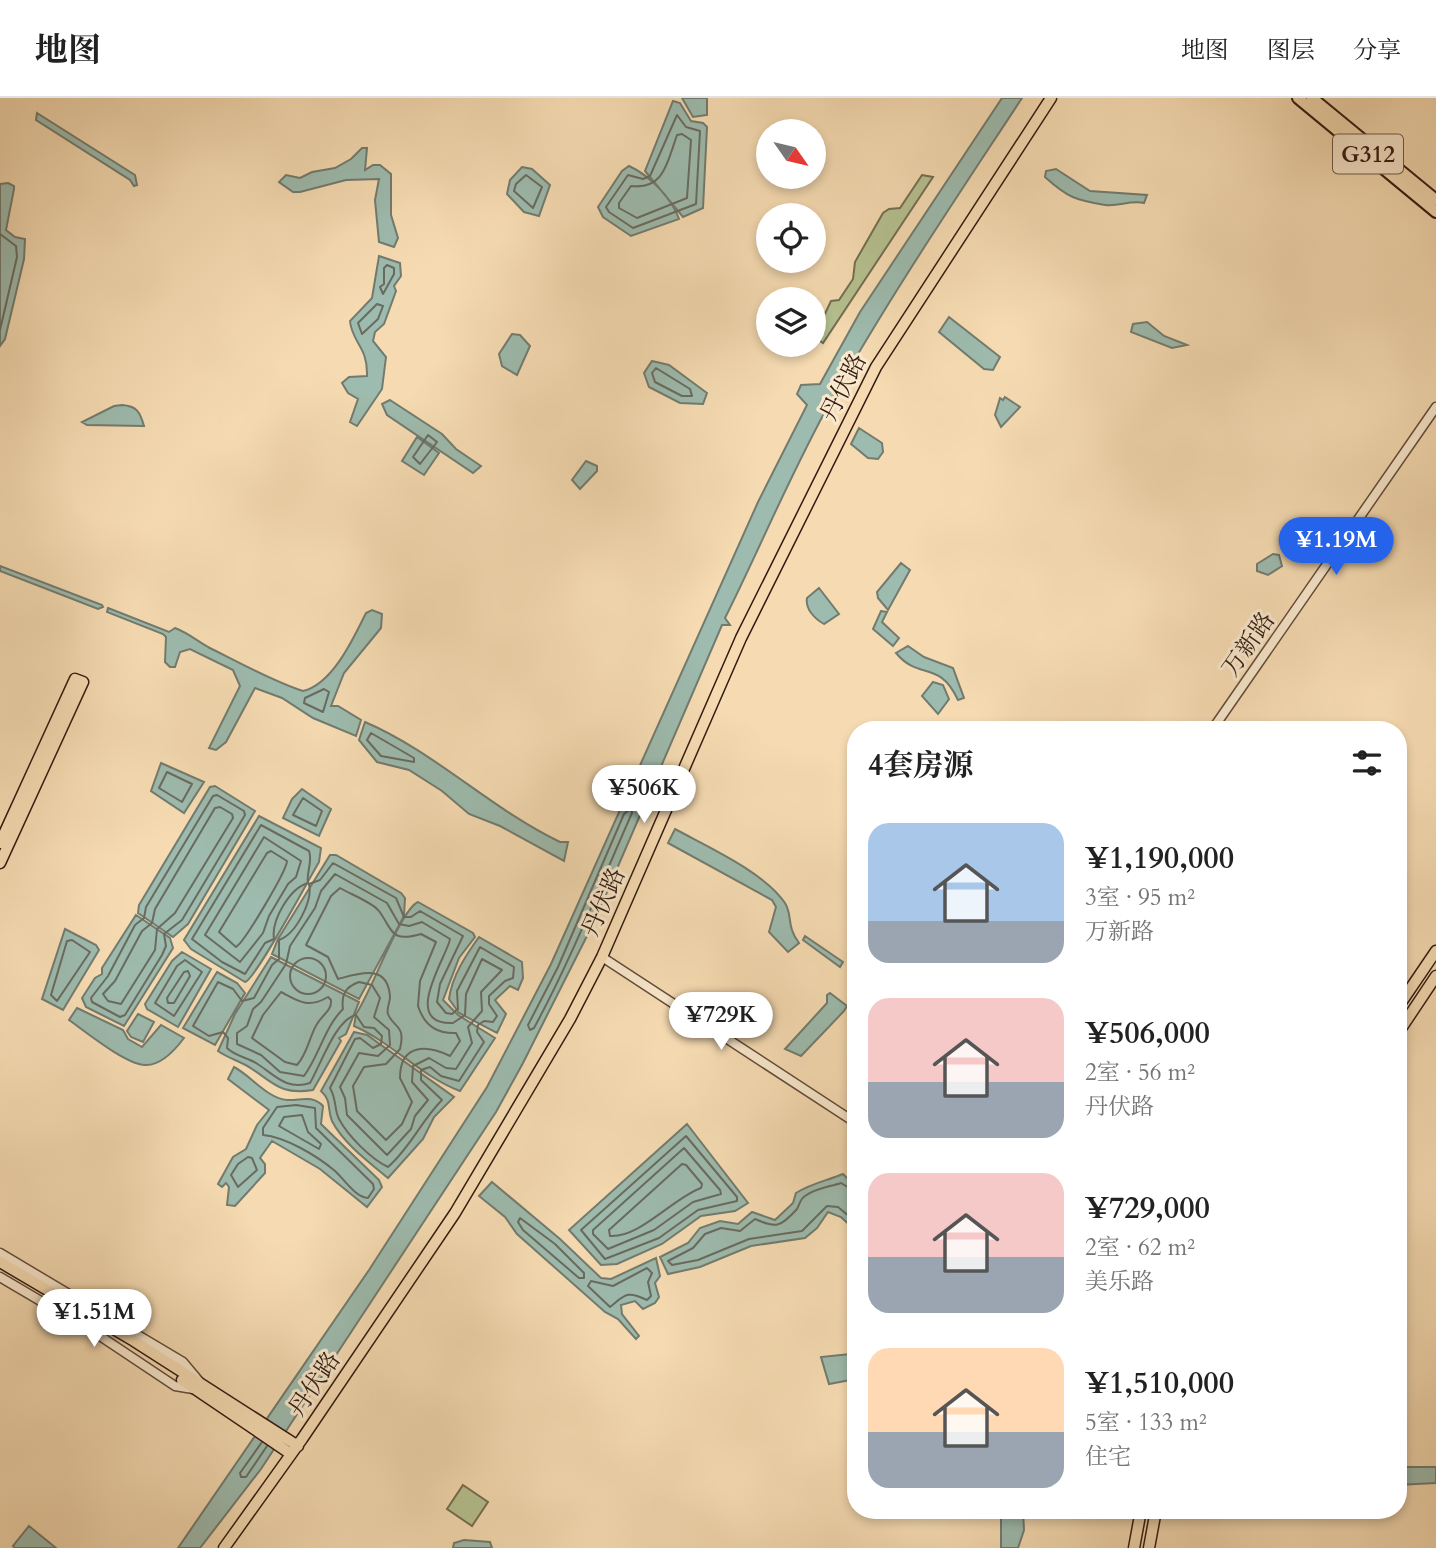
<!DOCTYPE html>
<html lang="zh">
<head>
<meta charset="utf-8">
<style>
  body { margin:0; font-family:Cardo,"Noto Serif SC",serif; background:#f2f2f2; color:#222; height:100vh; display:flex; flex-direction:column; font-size:26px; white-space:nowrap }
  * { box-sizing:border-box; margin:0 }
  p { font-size:23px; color:#767676 }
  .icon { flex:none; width:38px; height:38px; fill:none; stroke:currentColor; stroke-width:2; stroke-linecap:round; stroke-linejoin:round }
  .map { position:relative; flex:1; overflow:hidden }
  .side { position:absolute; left:847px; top:623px; width:560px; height:798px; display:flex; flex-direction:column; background:#fff; border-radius:28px; box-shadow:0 4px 10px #0003 }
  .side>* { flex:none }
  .needle { width:46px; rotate:124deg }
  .tools { position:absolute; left:756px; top:21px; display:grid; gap:14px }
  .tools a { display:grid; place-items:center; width:70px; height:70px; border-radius:50%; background:#fff; box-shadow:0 4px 10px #0003; font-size:35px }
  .price { position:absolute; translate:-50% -60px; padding:0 16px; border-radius:24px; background:#fff; color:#222; font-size:23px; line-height:46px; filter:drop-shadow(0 2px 4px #0008) }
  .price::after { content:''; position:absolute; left:50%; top:42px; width:21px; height:16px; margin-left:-10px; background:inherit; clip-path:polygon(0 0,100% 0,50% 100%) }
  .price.active { background:#2563eb; color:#fff }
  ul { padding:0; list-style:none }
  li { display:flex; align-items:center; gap:21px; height:175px; padding:0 21px }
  li span { display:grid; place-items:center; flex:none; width:196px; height:140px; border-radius:21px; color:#555 }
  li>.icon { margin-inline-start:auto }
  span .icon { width:84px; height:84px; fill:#fffc; stroke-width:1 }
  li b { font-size:30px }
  h2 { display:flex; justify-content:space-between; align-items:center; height:84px; padding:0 21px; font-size:30px }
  header { display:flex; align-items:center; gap:42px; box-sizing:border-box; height:98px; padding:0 35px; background:#fff; border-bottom:2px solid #e0e0e0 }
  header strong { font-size:33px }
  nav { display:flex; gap:38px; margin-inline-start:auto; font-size:24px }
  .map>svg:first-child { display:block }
  .green { fill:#b6c191; stroke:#746e51; stroke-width:2 }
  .water { fill:#9dbbae; stroke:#727b6f; stroke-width:2 }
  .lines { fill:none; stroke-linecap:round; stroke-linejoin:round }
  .shore { stroke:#686b60; stroke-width:2 }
  .minor-casing { stroke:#634b39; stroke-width:11 }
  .major-casing { stroke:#321b11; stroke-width:13 }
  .highway-casing { stroke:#321b11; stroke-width:14 }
  .minor { stroke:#f9e8cd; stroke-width:8 }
  .major { stroke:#f6dbb2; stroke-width:10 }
  .highway { stroke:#f6dbb2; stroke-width:10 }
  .labels { text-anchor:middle; stroke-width:6; stroke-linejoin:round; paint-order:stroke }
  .shield { fill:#f9e8cd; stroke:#6e5849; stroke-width:2 }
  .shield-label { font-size:23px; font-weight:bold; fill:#321b11 }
  .street-label { font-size:24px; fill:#321b11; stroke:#f9e8cd }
</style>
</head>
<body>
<header>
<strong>地图</strong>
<nav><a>地图</a><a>图层</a><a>分享</a></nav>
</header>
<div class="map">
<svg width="1436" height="1450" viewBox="0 0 1436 1450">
  <rect width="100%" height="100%" fill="#f6dbb2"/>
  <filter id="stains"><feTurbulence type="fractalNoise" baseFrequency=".00286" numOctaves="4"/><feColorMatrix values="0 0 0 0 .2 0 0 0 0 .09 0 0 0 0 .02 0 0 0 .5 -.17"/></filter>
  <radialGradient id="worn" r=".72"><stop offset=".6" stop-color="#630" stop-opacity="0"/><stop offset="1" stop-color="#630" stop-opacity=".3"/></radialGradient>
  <path class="green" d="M922,77L933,79L823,245L814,239L831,203L839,202L853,181L855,164L883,115L889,111L900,110Z
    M463,1387L488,1404L472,1428L447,1411Z"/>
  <path class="water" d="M682,0H707V17L693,19Z
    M1002,0H1022C957,99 890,198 832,301C792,372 761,448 725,520L730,527H722L594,824L523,965L496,1014L261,1371L200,1450H178L369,1172L487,989L551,866L758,404L807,307L797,296L801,287L820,286L860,214Z
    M673,3L680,5L691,23L703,25L707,29L703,110L683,119L645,73Z
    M37,15L135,77L137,87L134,88L130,82L36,22Z
    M362,50H367L365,72L373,67H380L391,76V117L398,140L394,149L379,144L375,102L379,81L346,82L300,94H293L279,84L286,77L300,80L312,74L335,70L351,61Z
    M629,68C649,77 672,100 679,121L631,138L603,119L598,109L622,73Z
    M522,69L532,71L550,87L539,118L524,114L507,96L510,82Z
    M1056,71L1090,93L1147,97L1144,105C1130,102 1118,109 1105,107C1076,102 1068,100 1045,79L1046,73Z
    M8,85L14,88V91L6,132L15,139L25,141L24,161L5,241L0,248V86Z
    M379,158L400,165L401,178L394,188L396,193L384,226L375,234L373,243L386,259L382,291L357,328L350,324L358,301L348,295L342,285L349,279L367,278C368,248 352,245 350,223L372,200Z
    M949,219L1000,259L993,272L984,271L939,234Z
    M1147,224L1164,238L1187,247L1172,250L1131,234L1133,226Z
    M512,236L520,237L530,248L517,277L502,268L499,256Z
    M652,263L669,267L707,295L703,306L680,305L649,289L644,275Z
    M1005,299L1020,309L1001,329L995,317L1000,300L1003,302Z
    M390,302L442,336L456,351L481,368L473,375L387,317L382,306Z
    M122,307C137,308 140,314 144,328L87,327L82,324L114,308Z
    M859,330L882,345L883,354L878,361L868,360L851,346Z
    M417,339L439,355L424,377L402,363Z
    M586,363L597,368V373L580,391L572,382Z
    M1273,456L1279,457L1282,468L1268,477L1257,473V466Z
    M901,465L910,472L888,512L878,500L877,494Z
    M0,468L102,507L103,509L98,511L0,473Z
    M819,490L839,516L824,526C815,521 805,511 807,500Z
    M108,510L169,534L175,530C188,535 196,542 208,549C236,563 274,584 303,593C333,586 354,539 366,515L372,512L382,516L381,530L344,575L331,608H338L361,622L356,638L313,620L282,600L255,590L226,644L216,652L209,650L240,588L233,572L190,551L180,554L175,569H170L165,564L166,539L163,536L107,514Z
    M881,513L887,514L882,524L899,540L893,548L873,531Z
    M908,548L924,559L953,570L964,600L958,602C939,561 919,583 896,555Z
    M933,584L943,587L949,601L938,616L922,598Z
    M365,624C435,654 491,711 560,744H568L564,763L500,728L469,716L442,693L409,672L377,664L359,642Z
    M161,665L204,684L184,715L151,693Z
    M215,688L255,713L188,826L173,839L138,815L139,807L210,689Z
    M302,691L331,711L319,738L283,720L292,701Z
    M259,718L321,750L319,764C309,781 255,882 245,884L191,851L184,842Z
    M675,731C708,749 764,774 785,805C793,818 786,828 799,845L788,854L769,834L776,809L772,802L668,745Z
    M330,757H336L401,795L405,800L404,818L359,901L272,856L278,841Z
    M418,804L473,835L475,839L459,860L443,902L458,917L495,940L460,993C422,979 391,944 354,928L356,916C371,895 400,812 418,804Z
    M136,817L170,840L173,850L124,928L86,909L82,900L95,880L102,876V870Z
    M65,831L96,847L99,852L63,912L42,901Z
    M805,838L843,864L840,869L803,842Z
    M479,839L522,864L523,880L518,892L510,888L495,902L506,916L497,935L459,915L449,901C452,878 466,857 479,839Z
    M182,854L211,871L178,929L147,911L145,906L172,863Z
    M271,859L359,904L346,936L339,940L341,943L313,992C281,997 275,986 252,971C241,963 229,961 218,953L235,916Z
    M217,874L237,885L245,895L215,947L183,930Z
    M830,895L847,908L844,913L801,958L785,951L827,905V897Z
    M77,910L123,932L128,941L142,949L161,927L184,940C175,952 161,968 145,967C125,966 86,934 69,922Z
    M138,916L154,924L143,944L131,939L127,933Z
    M354,934L367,937L454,999L434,1019L423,1041L388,1080C370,1065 343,1045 332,1023C327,1011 332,1003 321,993Z
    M234,969C250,977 268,1001 287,1002C300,1003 312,996 323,1008L321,1026L379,1082L382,1089L367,1109L320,1071L272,1043L260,1060L265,1066V1075L235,1108L227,1107L229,1089L226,1085L222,1089L218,1086L233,1059L246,1051L257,1027L269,1012L228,981Z
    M687,1026L748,1105L735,1113L701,1118L662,1146L617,1166L601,1167L569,1132Z
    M843,1076L856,1089V1133L841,1119L828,1114L817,1130L805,1140L751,1148L700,1169L668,1176L660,1159L688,1145L700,1130L720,1123L738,1126L752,1114L775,1122L793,1105L796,1095C812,1085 826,1083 843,1076Z
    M492,1084L560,1141L601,1180L611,1181L656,1160L660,1178L655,1185L659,1199L655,1205L643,1211L635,1203L621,1207L622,1216L639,1238L636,1241L618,1221L605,1214L517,1136L505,1119L479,1098Z
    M850,1256L856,1259V1281L829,1286L821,1259Z
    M1398,1369H1436V1385L1398,1387Z
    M1001,1412H1023L1024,1432L1018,1450H1001Z
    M29,1428L56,1450H15L13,1448Z
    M464,1442L490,1444L492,1450H453L454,1445Z"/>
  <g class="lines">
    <path class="shore" d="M677,17L686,29L700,33L696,106L633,130L609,114L606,109L628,77L643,81L650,78Z
      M682,36L691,42L687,100L637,120L619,110V105L631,88C664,92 667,65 677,37Z
      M526,77L542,89L533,110L514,93L516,86Z
      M0,136L16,148L17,159L0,232
      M387,167L394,170V176L383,196L380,189L384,186V170Z
      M377,206L383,208L378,221L362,236L358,225Z
      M656,270L690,291L692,298H682L655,284L652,275Z
      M428,337L437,344L420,366L413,359Z
      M324,591L329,594L323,614L304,605L305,600Z
      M371,635L414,660V664L381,658L367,642Z
      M167,674L192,686L182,704L159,690Z
      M217,697L244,713L245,717L182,822L164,836L166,848L162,857L125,917L120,919L92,904L91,900L108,878L135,827L144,820L146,809L213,698Z
      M303,700L322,713L316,728L293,717Z
      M220,709L232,716L233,720L175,815L157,831L155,852L121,906L108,903L103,896L115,883L142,833L152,825L155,811L215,710Z
      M631,710L632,715C600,787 572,860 534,930L530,932L528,927L558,869L624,716Z
      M261,727L309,753C313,764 306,774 308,785C290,790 271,822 274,841L265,845L245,876L222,864L192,841Z
      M264,739L301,763L296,779L288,786L269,818L263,835L240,864L205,837Z
      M271,753L287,763C287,772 244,845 236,849L219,834L267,755Z
      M333,765L396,800L404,819H411L420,813L463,838L440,886L437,904L446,915L452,916L458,911L457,893L480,849L514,869L513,880L505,883L489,898V906L497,918L493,924L484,923L478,927L477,934L484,944L459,983L441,978L430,969L421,972V982L442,1002C421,1023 411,1049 388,1069C371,1061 348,1038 339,1021C334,1012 337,1002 330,990L355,941L360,940L373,950L381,946L382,938L374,930L364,929L356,917C336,921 321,966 310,985C286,993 274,976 256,965C246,959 235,958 227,950L228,940L223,934L209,938L193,928L218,884L233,891L242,903L254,900L272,867L279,861V842C296,836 313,803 309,786L320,782Z
      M335,776L387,805L399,826L409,828L422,824L450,841C448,857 399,927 453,925L465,917L466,896L482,861L502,872L481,894L482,913L468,929L472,945L456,971L446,970L429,960L413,968L412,984L428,1002L415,1018L411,1031L387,1057L347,1017L345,1000L340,989L359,955L378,958L390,947L389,932L374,919L380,900L372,887L359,884C345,889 341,897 343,911C324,930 320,956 304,978L280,974L261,957L237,946V935L247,928L253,911L261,904L286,866L290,848L315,810L321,793Z
      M340,790C350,796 372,804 379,813C393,832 390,845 421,836L436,844L420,883L418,908C424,927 437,936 456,935L460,943L450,958C427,947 400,945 400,980L412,1004L402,1026L386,1042L357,1013L353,988L364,969L386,966L400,951C406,926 393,930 388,916C386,912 390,904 390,899C388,864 357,876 338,881L328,859L306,847L331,798Z
      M72,842L90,854L57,903L51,897L67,843Z
      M290 878a18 18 0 1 1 36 0a18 18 0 1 1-36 0Z
      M185,862L202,874L174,918L155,905L177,868Z
      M188,873L190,878L174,905H168L167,900L184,874Z
      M281,894C298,903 308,911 328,899L331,902C332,913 322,917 317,926C309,939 308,955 297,967L285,964L252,940L263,917Z
      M296,1007L315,1010L316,1030L373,1086L374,1091L368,1100C355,1099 344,1081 335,1073C316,1057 285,1039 263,1037V1030L277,1009Z
      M302,1017L308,1034L321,1046L319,1051L279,1028L284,1019Z
      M686,1038L737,1099V1103L698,1112L659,1140L605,1161L581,1132Z
      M684,1050L720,1092L721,1096L693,1104L654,1132L608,1151L593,1136V1132Z
      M248,1059L252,1060L257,1072L238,1089L231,1077L238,1066Z
      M682,1066L686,1067L702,1086L701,1090C673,1100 640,1140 610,1138L609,1132Z
      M856,1094L841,1085C829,1089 816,1090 805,1098C800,1101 800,1106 797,1111C780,1130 776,1130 755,1121L740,1133L721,1130L705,1136L693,1150L668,1163L672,1167L698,1162L749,1141L802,1133L827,1108L838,1109L856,1124
      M520,1120L555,1146L584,1175V1180H579L523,1132L518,1124Z
      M647,1170L652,1175L648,1184L651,1198L647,1202C626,1192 625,1197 610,1209L588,1188L591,1183L613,1188Z
      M262,1344L240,1375L241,1379H246L267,1348"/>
    <defs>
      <path id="minor" d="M1212,632L1436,309
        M602,859L856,1025
        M0,1155L183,1264L199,1283
        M0,1179L100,1238L175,1288L193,1291"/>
      <path id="major" d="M0,745L75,581L83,584L0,765
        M1398,909L1436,853
        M1398,935L1436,878
        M0,1164L134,1243L298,1348
        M182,1282L291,1356
        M224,1450L302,1341L455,1115L570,921L602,859L741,540L876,269L1051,0
        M1134,1450L1141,1412
        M1149,1450L1156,1412"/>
      <path id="highway" d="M1298,0L1436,114
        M1312,0L1436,102"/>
    </defs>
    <use href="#minor" class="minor-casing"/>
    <use href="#major" class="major-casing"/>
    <use href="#highway" class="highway-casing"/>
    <use href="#minor" class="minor"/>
    <use href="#major" class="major"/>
    <use href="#highway" class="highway"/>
  </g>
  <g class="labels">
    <rect class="shield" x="1333" y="36.5" width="70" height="39" rx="5"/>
    <g class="shield-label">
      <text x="1368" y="64">G312</text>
    </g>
    <g class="street-label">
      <text transform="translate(843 289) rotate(-63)" y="8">丹伏路</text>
      <text transform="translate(1248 546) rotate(-55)" y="8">万新路</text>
      <text transform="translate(603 804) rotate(-66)" y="8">丹伏路</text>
      <text transform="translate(314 1286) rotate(-56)" y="8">丹伏路</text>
    </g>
  </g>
  <rect width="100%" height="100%" filter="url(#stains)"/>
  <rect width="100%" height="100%" fill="url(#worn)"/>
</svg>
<div class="tools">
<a><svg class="needle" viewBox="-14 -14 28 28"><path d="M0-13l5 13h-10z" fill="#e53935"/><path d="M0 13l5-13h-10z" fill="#767676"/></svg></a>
<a><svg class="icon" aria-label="locate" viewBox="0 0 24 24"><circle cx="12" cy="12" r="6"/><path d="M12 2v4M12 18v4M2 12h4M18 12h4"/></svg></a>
<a><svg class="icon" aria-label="layers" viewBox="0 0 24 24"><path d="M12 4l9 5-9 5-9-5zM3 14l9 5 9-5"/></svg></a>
</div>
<b class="price active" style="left:1336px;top:479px">¥1.19M</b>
<b class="price" style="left:644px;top:727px">¥506K</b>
<b class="price" style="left:721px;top:954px">¥729K</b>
<b class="price" style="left:94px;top:1251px">¥1.51M</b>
<section class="side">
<h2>4套房源<svg class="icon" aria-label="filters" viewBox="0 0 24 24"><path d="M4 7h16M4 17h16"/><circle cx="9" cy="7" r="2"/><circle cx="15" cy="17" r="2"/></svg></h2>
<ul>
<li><span style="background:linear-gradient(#a9c7e8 70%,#9aa5b1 0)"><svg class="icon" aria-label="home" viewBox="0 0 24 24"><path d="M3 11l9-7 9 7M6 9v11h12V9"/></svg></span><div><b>¥1,190,000</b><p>3室 · 95 m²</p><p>万新路</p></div></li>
<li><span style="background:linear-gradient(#f6c9c9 60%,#9aa5b1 0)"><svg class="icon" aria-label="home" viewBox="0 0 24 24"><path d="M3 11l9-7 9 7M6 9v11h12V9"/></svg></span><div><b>¥506,000</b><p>2室 · 56 m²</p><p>丹伏路</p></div></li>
<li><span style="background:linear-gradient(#f6c9c9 60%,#9aa5b1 0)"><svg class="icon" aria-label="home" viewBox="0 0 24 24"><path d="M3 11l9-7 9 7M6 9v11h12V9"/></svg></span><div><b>¥729,000</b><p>2室 · 62 m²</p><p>美乐路</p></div></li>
<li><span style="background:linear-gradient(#ffd9b3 60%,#9aa5b1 0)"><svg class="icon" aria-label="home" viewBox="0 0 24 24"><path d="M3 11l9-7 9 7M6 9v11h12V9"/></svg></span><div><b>¥1,510,000</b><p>5室 · 133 m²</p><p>住宅</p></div></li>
</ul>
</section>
</div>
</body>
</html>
